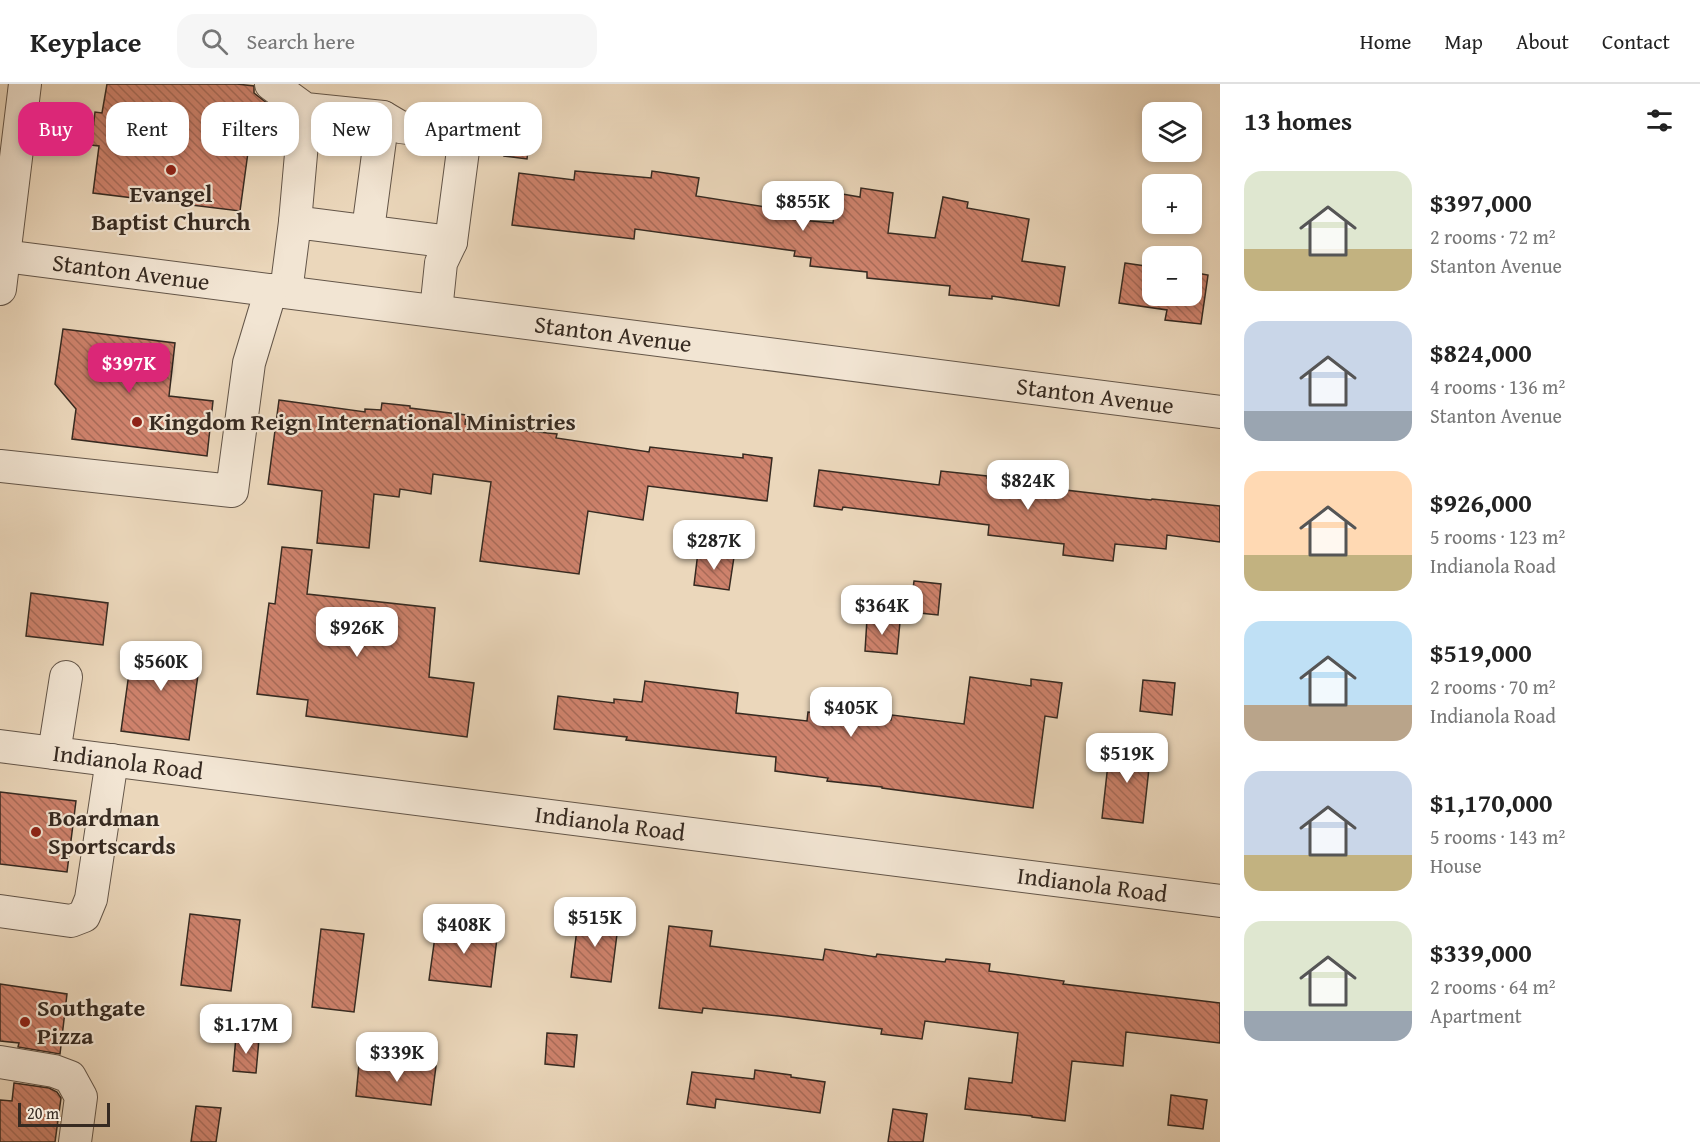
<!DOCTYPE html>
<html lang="en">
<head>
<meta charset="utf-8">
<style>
  body { margin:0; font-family:"Gentium Book Plus",serif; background:#f6f6f6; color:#222; height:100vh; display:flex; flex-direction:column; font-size:22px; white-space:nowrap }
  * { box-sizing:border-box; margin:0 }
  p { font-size:20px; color:#767676 }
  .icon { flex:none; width:33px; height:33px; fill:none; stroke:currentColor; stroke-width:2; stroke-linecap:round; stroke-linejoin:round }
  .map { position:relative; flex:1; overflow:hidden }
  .panel { display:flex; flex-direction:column; background:#fff; width:480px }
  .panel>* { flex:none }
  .banner { position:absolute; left:18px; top:18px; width:570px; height:54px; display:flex; gap:12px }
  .fabs { position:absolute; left:1142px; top:18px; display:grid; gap:12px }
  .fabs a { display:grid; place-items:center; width:60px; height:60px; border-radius:12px; background:#fff; box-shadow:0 3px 9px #0003; font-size:30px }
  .scale { position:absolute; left:18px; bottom:15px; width:92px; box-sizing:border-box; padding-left:6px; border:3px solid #362a21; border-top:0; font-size:16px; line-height:21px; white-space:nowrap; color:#362a21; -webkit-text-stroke:4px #f2e5d3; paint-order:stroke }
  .price { position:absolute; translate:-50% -51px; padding:0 14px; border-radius:12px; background:#fff; color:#222; font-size:20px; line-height:39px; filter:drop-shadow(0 2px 3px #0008) }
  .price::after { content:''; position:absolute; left:50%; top:36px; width:18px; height:14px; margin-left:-9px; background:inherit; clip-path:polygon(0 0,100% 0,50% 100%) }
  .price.current { background:#db2777; color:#fff }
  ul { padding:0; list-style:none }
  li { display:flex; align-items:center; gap:18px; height:150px; padding:0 24px }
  li span { display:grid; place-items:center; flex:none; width:168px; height:120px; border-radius:18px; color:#555 }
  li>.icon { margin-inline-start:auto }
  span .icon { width:72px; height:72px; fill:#fffc; stroke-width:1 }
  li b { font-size:26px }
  h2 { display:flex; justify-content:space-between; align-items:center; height:72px; padding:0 24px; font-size:26px }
  .pill { padding:0 21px; border-radius:18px; background:#fff; box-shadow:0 3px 9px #0003; font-size:21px; line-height:54px }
  .pill.current { background:#db2777; color:#fff }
  header { display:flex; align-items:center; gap:36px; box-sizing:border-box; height:84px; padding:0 30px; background:#fff; border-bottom:2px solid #e0e0e0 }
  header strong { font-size:28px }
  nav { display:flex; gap:33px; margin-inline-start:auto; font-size:21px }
  .search { width:420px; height:54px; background:#f6f6f6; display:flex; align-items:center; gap:15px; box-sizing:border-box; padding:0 21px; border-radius:18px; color:#767676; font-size:22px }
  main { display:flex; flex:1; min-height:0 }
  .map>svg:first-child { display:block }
  .building { fill:url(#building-back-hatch); stroke:#362a21; stroke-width:1.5 }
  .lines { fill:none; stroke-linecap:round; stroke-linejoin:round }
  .minor-casing { stroke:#635548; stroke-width:34 }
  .minor { stroke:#f2e5d3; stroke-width:32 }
  .poi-dot { fill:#8f2418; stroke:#f2e5d3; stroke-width:2 }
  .labels { text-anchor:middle; stroke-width:4.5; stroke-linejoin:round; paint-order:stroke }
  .poi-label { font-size:24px; font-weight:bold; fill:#362a21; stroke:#f2e5d3; text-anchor:start }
  .street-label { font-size:24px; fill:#362a21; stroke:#f2e5d3 }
</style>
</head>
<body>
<header>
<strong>Keyplace</strong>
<div class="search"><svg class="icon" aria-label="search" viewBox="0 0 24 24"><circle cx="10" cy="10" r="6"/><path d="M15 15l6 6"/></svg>Search here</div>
<nav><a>Home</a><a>Map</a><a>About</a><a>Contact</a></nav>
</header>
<main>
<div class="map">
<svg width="1220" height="1058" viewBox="0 0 1220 1058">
  <defs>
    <pattern id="building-back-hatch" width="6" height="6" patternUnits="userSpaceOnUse" patternTransform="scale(1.5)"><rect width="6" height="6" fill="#ce826c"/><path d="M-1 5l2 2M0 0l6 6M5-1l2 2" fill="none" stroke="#a86b58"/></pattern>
  </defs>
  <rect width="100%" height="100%" fill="#ebd7bb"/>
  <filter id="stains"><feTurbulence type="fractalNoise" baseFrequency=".00333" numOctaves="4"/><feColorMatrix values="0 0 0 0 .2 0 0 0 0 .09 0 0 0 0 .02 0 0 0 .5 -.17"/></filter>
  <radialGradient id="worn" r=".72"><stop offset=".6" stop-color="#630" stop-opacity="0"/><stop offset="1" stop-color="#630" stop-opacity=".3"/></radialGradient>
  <path class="building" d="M107,0H237L254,2V9L272,23L270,42L252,39L240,127L93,109L99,62L91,61L95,28L102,29Z
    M508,40L531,42L527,75L504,72Z
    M575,87L651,94L652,87L699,94L696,112L779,125L778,134L833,139L837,109L860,113L861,104L893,109L888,149L935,154L943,113L968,118L967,124L1029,135L1022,177L1065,183L1059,222L992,212V215L949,211L950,202L867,194V188L810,182L811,174L794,172L795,167L635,145L634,155L512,141L519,89L574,96Z
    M1125,179L1152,183V212H1191V188L1208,191L1201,240L1165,236L1167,226L1119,219Z
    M63,245L175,259L169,312L213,317L207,372L72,355L76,325L55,300Z
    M279,316L365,328V325L381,326L382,319L410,322V324L466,331L465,340L557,350L556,354L649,368L650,363L743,374V370L772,374L767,417L648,402L643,436L588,427L579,490L480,477L491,398L433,390L431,410L400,405L399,413L374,410L369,464L317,459L322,407L268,400Z
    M819,386L939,401L941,387L987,392V394L1057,402V405L1151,416L1152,415L1220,422V458L1167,451L1166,465L1115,460L1113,477L1063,471L1064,460L988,451L989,441L843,423L842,426L814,422Z
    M282,463L312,466L307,510L435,524L429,593L474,599L467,653L306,632L308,616L257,610L269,519L275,520Z
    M698,468L734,473L729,506L694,501Z
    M914,497L941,500L938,531L910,528Z
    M31,509L108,519L103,561L26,552Z
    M867,535L900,538L897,570L865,567Z
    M133,560L201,569L189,656L121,647Z
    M970,593L1031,602V595L1062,599L1057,634L1045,632L1033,724L882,704V703L827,697L828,694L775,687L776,673L626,656L627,653L554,645L558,612L614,619V615L642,618L645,597L738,609L736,629L807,637L808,628L891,636L892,631L964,640Z
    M1143,596L1175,599L1172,631L1140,627Z
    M1110,662L1151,666L1143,739L1102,734Z
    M0,708L76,717L67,788L0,780Z
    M579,829L619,834L611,898L571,893Z
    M190,830L240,836L231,907L181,901Z
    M437,838L498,846L491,903L429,896Z
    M669,842L712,847L710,862L823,876L825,865L876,873L877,870L945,878L946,875L990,880L989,887L1064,897L1063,900L1220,919V959L1126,948L1123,982L1072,977L1065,1037L1032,1033V1032L965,1025L969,994L1012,999L1018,949L925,937L922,955L881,950L882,945L779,932L703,924L702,929L659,924Z
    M321,845L364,850L354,928L312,923Z
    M0,900L67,910L60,970L18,963L19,959L0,957Z
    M547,949L577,951L574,983L545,980Z
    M236,952L259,955L256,989L233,987Z
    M401,978L436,982L431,1021L356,1012L359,980L400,984Z
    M755,986L791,991V993L825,998L820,1029L716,1015L715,1024L687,1020L692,988L754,995Z
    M14,999L49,1004L57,1008L61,1014L55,1058H0V1016L12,1017Z
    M1171,1011L1207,1016L1203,1045L1168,1041Z
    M196,1022L221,1024L216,1058H191Z
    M893,1025L927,1030L923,1058H888Z"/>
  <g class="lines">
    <defs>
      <g id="minor">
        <path d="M271,0L305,25L383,33L400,43L465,51L451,158L441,179L436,227"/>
        <path d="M295,138L305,25"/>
        <path d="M368,146L383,33"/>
        <path id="s1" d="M4,172L1220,328"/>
        <path d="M0,205L25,0"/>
        <path d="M286,208L295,138L451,158"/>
        <path d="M0,382L232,407L249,279L271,206"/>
        <path id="s2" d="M0,662L1220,817"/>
        <path d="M54,669L66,593"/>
        <path d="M0,827L71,837L84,832L91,815L112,676"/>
        <path d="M0,978L54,987L70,993L81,1013L75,1058"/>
      </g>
    </defs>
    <use href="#minor" class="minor-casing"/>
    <use href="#minor" class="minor"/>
  </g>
  <g class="poi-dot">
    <circle cx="171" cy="86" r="6"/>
    <circle cx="137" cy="338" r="6"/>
    <circle cx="36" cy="748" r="6"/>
    <circle cx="25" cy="938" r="6"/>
  </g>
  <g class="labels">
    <g class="poi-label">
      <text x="171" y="118" text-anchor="middle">Evangel<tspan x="171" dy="28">Baptist Church</tspan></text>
      <text x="149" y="346">Kingdom Reign International Ministries</text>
      <text x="48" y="742">Boardman<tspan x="48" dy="28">Sportscards</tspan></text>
      <text x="37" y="932">Southgate<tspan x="37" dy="28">Pizza</tspan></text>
    </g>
    <g class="street-label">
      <text dy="8" stroke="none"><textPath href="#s1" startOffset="128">Stanton Avenue</textPath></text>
      <text dy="8" stroke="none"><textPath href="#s1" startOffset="614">Stanton Avenue</textPath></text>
      <text dy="8" stroke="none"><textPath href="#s1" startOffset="1100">Stanton Avenue</textPath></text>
      <text dy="8" stroke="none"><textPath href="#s2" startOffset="129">Indianola Road</textPath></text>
      <text dy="8" stroke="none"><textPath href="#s2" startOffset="615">Indianola Road</textPath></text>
      <text dy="8" stroke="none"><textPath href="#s2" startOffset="1101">Indianola Road</textPath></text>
    </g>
  </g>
  <rect width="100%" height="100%" filter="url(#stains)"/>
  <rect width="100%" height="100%" fill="url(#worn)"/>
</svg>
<div class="fabs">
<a><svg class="icon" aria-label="layers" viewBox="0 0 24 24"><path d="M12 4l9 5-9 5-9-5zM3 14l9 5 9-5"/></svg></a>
<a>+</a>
<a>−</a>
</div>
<div class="scale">20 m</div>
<b class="price" style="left:803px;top:148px">$855K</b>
<b class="price current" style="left:129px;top:310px">$397K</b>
<b class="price" style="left:1028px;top:427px">$824K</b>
<b class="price" style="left:714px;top:487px">$287K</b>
<b class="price" style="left:882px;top:552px">$364K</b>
<b class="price" style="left:357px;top:574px">$926K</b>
<b class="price" style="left:161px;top:608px">$560K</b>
<b class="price" style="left:851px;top:654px">$405K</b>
<b class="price" style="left:1127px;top:700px">$519K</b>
<b class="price" style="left:595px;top:864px">$515K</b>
<b class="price" style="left:464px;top:871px">$408K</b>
<b class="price" style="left:246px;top:971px">$1.17M</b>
<b class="price" style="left:397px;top:999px">$339K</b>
<div class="banner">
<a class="pill current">Buy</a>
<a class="pill">Rent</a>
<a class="pill">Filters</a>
<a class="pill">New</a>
<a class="pill">Apartment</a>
</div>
</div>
<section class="panel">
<h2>13 homes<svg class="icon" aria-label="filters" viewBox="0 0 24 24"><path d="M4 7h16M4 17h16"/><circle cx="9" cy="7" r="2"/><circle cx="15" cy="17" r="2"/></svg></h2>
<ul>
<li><span style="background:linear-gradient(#dfe7d0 65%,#c2b280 0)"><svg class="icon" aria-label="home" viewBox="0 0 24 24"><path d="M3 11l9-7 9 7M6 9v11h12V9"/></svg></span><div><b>$397,000</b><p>2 rooms · 72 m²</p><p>Stanton Avenue</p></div></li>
<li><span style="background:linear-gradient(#c9d6e8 75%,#9aa5b1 0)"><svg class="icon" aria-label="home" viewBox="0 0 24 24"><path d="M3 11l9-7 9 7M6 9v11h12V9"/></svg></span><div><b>$824,000</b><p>4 rooms · 136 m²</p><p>Stanton Avenue</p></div></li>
<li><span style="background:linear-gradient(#ffd9b3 70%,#c2b280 0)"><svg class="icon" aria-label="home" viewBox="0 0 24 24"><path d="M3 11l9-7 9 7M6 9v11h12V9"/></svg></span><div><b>$926,000</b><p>5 rooms · 123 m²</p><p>Indianola Road</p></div></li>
<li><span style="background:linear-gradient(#bfe0f5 70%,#b9a48a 0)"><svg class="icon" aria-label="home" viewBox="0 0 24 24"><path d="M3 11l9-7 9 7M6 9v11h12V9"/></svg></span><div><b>$519,000</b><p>2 rooms · 70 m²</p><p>Indianola Road</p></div></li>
<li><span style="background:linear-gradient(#c9d6e8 70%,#c2b280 0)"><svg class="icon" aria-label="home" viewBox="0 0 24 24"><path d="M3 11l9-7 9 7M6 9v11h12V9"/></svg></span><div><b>$1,170,000</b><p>5 rooms · 143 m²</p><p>House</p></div></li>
<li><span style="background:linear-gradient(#dfe7d0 75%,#9aa5b1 0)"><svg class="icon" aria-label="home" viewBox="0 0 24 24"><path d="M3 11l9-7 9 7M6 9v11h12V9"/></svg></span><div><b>$339,000</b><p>2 rooms · 64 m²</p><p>Apartment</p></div></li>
</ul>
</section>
</main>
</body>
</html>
